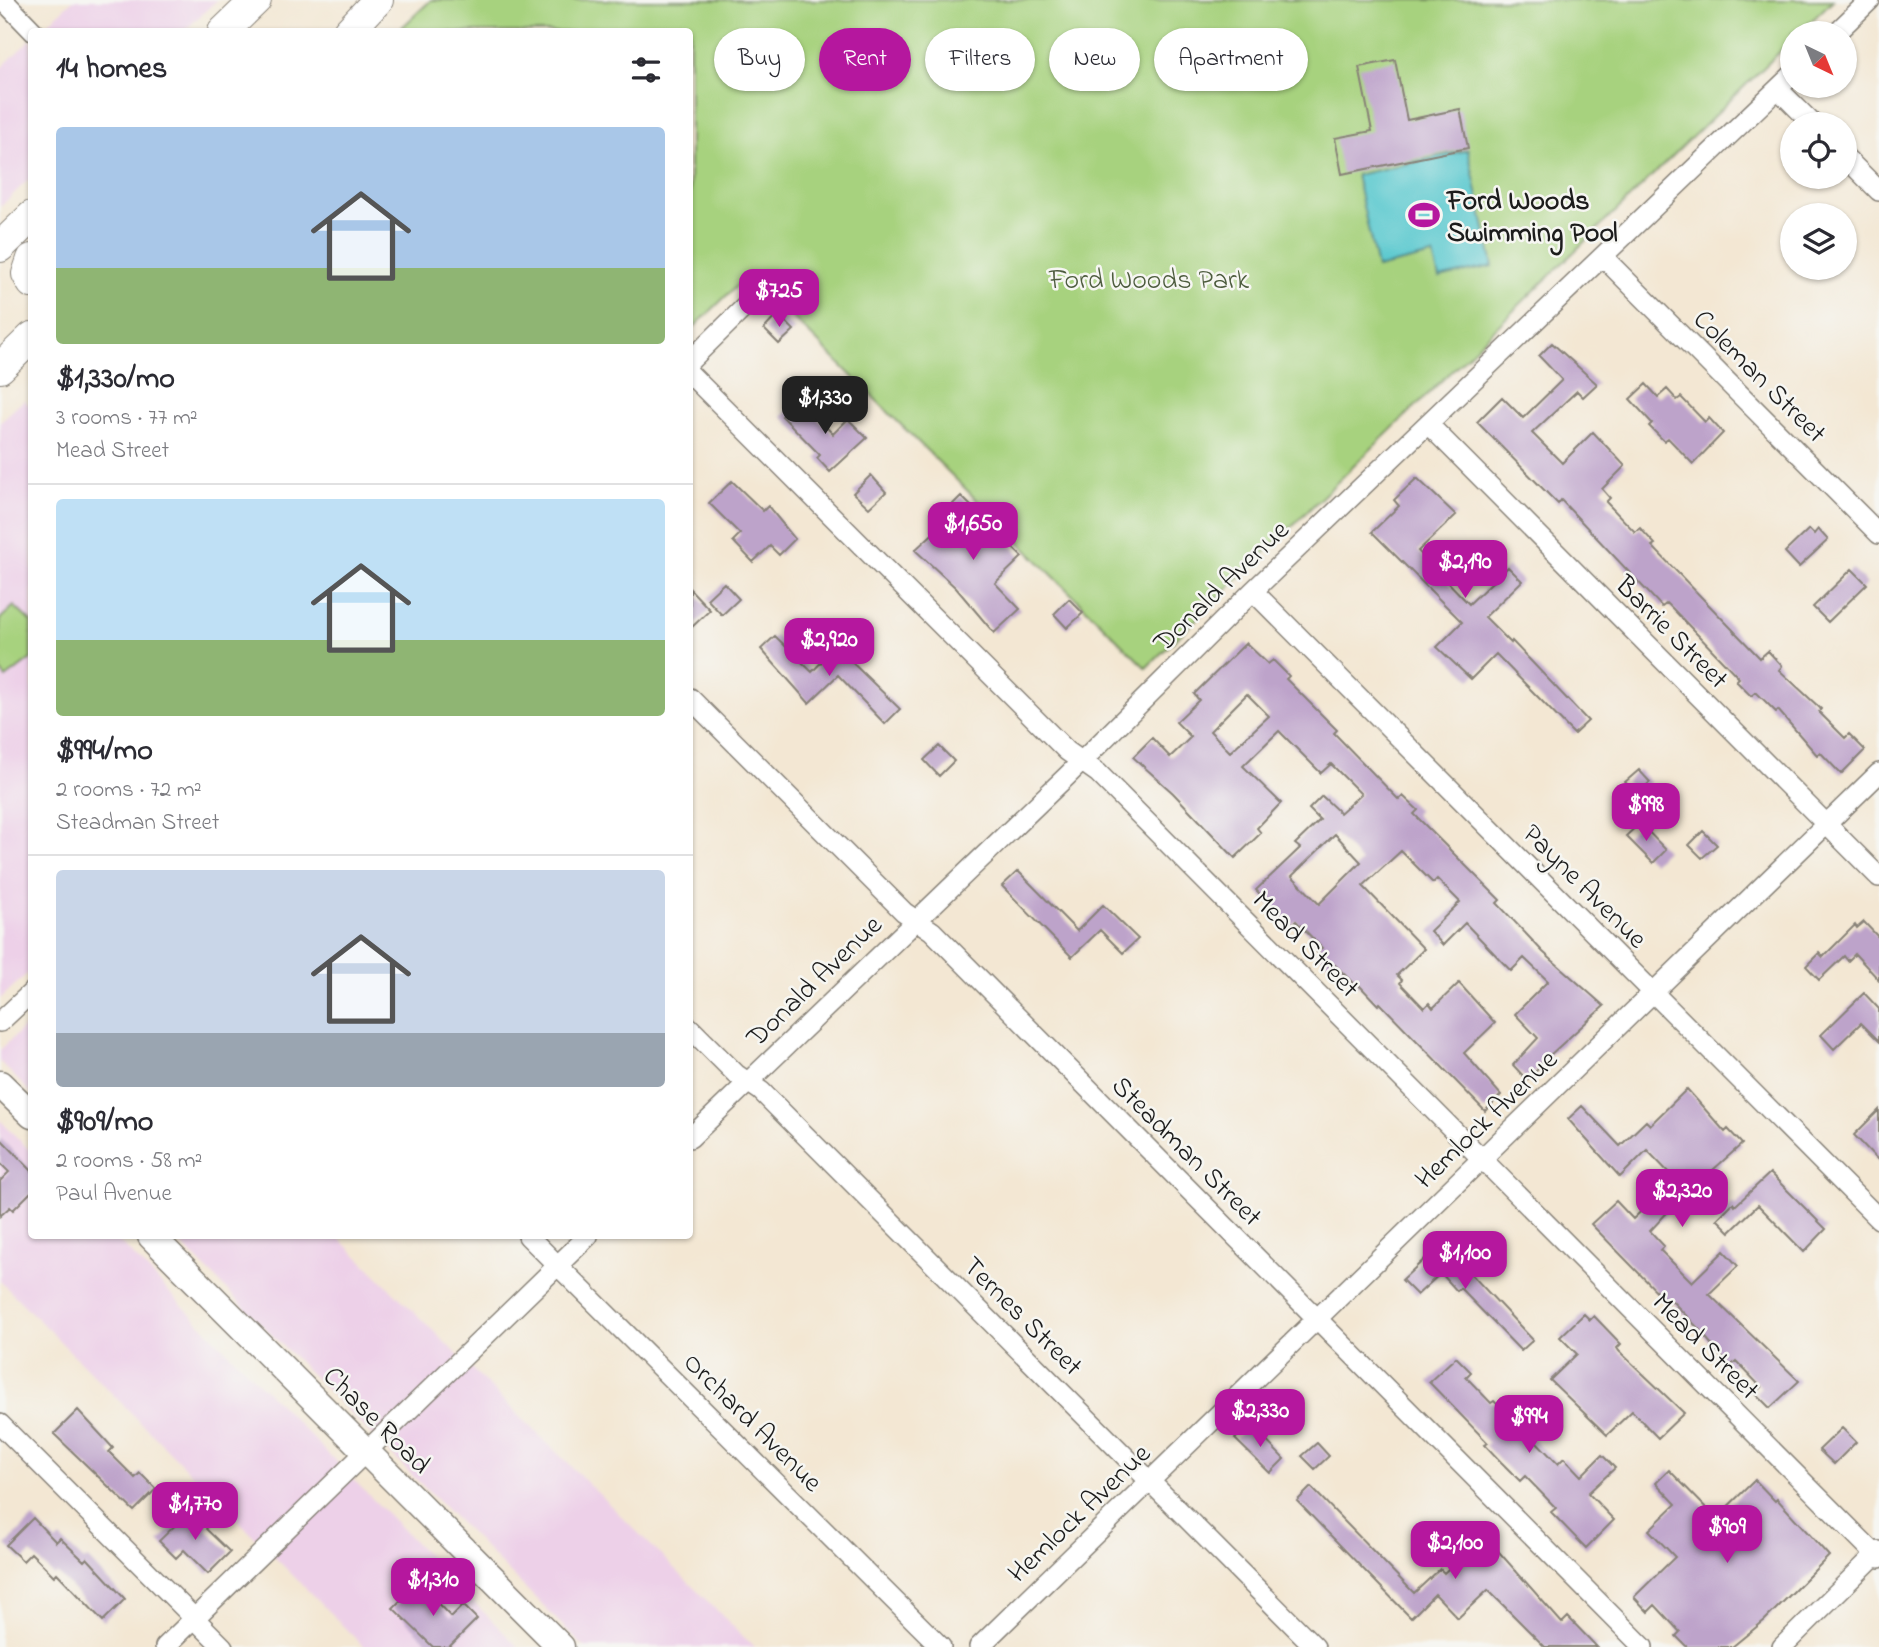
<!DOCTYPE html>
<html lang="en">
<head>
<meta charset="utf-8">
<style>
  body { margin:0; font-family:"Indie Flower",sans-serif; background:#f2f2f3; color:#2b2b33; height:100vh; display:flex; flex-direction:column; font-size:26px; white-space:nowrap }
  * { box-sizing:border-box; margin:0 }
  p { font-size:23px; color:#7c7c81 }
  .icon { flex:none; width:38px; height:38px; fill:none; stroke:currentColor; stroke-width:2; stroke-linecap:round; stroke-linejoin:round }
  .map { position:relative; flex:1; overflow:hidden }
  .panel { position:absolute; left:28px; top:28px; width:665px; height:1211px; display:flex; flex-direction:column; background:#fff; border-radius:7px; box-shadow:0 2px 5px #0004 }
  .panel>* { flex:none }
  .guide { position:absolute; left:714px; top:28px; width:665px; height:63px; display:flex; gap:14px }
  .needle { width:46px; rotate:137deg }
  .controls { position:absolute; left:1780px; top:21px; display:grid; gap:14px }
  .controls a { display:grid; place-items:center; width:77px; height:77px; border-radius:50%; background:#fff; box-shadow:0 2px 5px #0004; font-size:35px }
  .price { position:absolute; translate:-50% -60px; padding:0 16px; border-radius:14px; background:#b5179e; color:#fff; font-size:23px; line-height:46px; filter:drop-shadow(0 2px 4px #0008) }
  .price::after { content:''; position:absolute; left:50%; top:42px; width:21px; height:16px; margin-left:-10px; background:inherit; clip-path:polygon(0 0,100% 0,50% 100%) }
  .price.selected { background:#222; color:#fff }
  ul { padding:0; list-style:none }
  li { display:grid; align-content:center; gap:14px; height:371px; padding:0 28px }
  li+li { border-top:2px solid #e1e1e2 }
  li span { display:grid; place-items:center; height:217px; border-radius:7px; color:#555 }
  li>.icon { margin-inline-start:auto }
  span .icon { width:126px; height:126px; fill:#fffc; stroke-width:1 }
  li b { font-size:30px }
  h2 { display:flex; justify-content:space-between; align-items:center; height:84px; padding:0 28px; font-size:30px }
  .tag { padding:0 24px; border-radius:32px; background:#fff; box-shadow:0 2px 5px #0004; font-size:24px; line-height:63px }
  .tag.selected { background:#b5179e; color:#fff }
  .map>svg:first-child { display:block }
  .built { fill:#edd0e8 }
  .green { fill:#a7d27e; stroke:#62774d; stroke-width:2 }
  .water { fill:#5bc9cf; stroke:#3c7276; stroke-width:2 }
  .building { fill:#bda3ca; fill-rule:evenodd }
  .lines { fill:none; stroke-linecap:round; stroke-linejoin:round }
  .street-casing { stroke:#888278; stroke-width:22 }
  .secondary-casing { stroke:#888278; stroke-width:29 }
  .primary-casing { stroke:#888278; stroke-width:32 }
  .street { stroke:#fff; stroke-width:19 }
  .secondary { stroke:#fff; stroke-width:26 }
  .primary { stroke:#fff; stroke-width:30 }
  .labels { text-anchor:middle; stroke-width:5; stroke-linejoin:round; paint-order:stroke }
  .poi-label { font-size:28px; font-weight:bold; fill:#1c1c1c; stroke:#f6f6f2; text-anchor:start }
  .park-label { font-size:28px; fill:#4d5c3e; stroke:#f6f6f2 }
  .street-label { font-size:28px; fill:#1c1c1c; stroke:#f6f6f2 }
</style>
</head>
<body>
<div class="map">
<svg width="1879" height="1647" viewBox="0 0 1879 1647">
  <rect width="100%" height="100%" fill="#f6f6f2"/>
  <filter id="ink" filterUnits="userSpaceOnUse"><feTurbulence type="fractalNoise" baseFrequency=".0143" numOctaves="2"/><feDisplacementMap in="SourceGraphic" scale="14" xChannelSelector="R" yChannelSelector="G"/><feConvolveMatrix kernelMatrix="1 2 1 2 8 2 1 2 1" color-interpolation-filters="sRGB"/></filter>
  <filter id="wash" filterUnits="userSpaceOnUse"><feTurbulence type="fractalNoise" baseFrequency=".00686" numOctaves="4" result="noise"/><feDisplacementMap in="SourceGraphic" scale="28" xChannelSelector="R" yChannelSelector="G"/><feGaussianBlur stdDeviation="1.57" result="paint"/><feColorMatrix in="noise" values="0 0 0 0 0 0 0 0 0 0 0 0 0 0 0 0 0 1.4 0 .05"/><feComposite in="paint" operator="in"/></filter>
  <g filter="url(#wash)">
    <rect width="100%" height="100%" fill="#f3e7d3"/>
    <path class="built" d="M73,0H217L184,31L39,32Z
      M31,39V177L0,207V69Z
      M24,400L32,408V969L0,999V422Z
      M31,1021V1093L0,1062V1050Z
      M0,1120L31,1152L32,1236H114L518,1647H364L0,1281Z
      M173,1236H337L754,1647H584Z"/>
    <path class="green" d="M431,0H1833L1799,33H1792V40L1146,668L749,274L690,331V32H397Z
      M14,606L31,622V659L6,678L0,671V619Z"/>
    <path class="water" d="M1468,150L1493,266L1439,278L1433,255L1377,268L1356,175Z"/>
    <g id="blocks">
      <path class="building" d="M1395,60L1407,120L1460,109L1468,148L1342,174L1335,138L1372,131L1359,67Z
        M778,314L794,330L779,344L764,329Z
        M1552,343L1597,384L1583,397L1577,391L1532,433L1562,463L1593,432L1625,466L1602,489L1610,498L1606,502L1635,532L1640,528L1655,544L1652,546L1760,658L1768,651L1782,666L1779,670L1821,709L1819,712L1845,738L1849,734L1865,750L1841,774L1820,752L1817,755L1778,710L1776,712L1756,692L1751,696L1736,681L1739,678L1672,608L1667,603L1662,607L1561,500L1558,504L1477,422L1502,397L1523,418L1562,380L1539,356Z
        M1646,384L1658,397L1667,389L1677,400L1681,397L1705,422L1709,418L1723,433L1693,464L1668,438L1664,441L1649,426L1652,423L1630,399Z
        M799,400L833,434L848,419L867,438L830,472L817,458L820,455L782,416Z
        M871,475L886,492L869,508L853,493Z
        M1417,478L1456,515L1418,551L1469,604L1508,567L1522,581L1485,617L1511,643L1512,641L1588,721L1574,734L1496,654L1471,679L1437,647L1462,622L1372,532L1399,506L1394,500Z
        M732,481L763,511L768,506L795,539L779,555L770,546L753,562L733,541L740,534L709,503Z
        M961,496L1022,557L995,583L1020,609L994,633L956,588L915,550L953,515L948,509Z
        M1809,529L1814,534L1818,529L1828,540L1799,567L1785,552Z
        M1852,569L1867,584L1828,622L1813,607Z
        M724,583L739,599L722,615L707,599Z
        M690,589L710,610L690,629Z
        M1069,599L1083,613L1067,628L1054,614Z
        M775,636L812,672L836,647L900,709L885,724L838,675L809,703L761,649Z
        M1246,643L1268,664L1273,660L1289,676L1286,679L1337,730L1334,733L1399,800L1403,796L1418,810L1414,814L1500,900L1497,903L1543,952L1604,1006L1539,1065L1541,1066L1527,1080L1513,1065L1538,1038L1515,1014L1548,981L1524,958L1511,971L1465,923L1443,945L1430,931L1460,902L1437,879L1433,883L1401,851L1363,886L1424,949L1397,975L1402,980L1400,983L1424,1008L1429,1003L1433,1008L1459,983L1495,1023L1464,1053L1501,1095L1485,1111L1380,1003L1378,1005L1358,984L1356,986L1335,965L1332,968L1317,952L1322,948L1296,921L1291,926L1256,890L1300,848L1295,844L1320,820L1309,809L1322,796L1340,813L1361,794L1331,764L1321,773L1279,731L1243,766L1281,803L1257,828L1261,833L1235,858L1173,793L1133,757L1152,738L1170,757L1191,737L1176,722L1199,700L1194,694ZM1247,694L1269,716L1230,752L1210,731ZM1335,834L1361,862L1319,904L1292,876Z
        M939,746L954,761L939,776L924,760Z
        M1639,770L1650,782L1637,795L1625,782Z
        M1640,823L1666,850L1653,863L1626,836Z
        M1703,831L1717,845L1702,858L1689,845Z
        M1018,871L1077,931L1103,905L1138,939L1123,953L1100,930L1072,957L1002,886Z
        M1864,922L1879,938V980L1855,954L1848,961L1844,956L1819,980L1806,966L1819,953L1823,957L1855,925L1857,928Z
        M1864,993L1879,1009V1041L1861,1023L1834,1049L1821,1035Z
        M1687,1089L1725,1132L1728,1129L1742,1144L1676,1203L1650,1231L1664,1246L1660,1250L1692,1282L1724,1251L1738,1266L1709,1294L1799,1381L1770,1408L1755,1393L1761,1387L1736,1361L1730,1367L1698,1328L1671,1300L1668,1303L1591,1224L1616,1201L1633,1219L1675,1179L1647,1150L1620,1177L1568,1119L1582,1106L1620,1146L1646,1121L1650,1125Z
        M1879,1110V1161L1854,1135Z
        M0,1138L32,1171V1191L13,1210L10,1207L0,1216V1181L9,1172L0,1163Z
        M1770,1173L1826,1229L1804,1252L1758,1205L1730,1232L1717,1219L1733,1203L1735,1206Z
        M1442,1243L1533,1340L1521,1351L1460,1288L1457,1291L1441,1273L1417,1295L1402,1280Z
        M1584,1314L1590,1320L1594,1316L1621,1344L1617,1348L1619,1351L1684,1413L1658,1438L1632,1411L1607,1435L1550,1380L1577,1354L1560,1337Z
        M1456,1357L1471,1372L1466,1377L1491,1403L1494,1401L1512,1419L1520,1412L1536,1428L1530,1435L1558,1464L1564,1458L1581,1476L1602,1455L1615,1468L1588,1493L1614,1520L1586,1548L1551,1512L1556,1508L1525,1476L1520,1481L1501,1462L1485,1445L1488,1443L1429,1382Z
        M78,1410L113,1448L109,1452L135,1478L140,1473L156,1489L134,1511L54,1434Z
        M1250,1424L1284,1459L1270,1473L1235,1439Z
        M1842,1428L1856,1442L1834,1464L1819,1450Z
        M1317,1443L1329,1456L1315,1469L1302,1456Z
        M1669,1470L1716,1518L1755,1480L1775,1501L1777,1499L1829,1556L1765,1620L1732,1647H1687L1676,1636L1680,1632L1655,1605L1648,1612L1634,1597L1675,1557L1649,1530L1676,1504L1656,1483Z
        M1311,1487L1414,1593L1440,1569L1444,1573L1484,1535L1562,1623L1568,1617L1597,1647H1545L1488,1590L1458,1618L1435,1594L1411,1618L1297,1501Z
        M192,1509L209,1525L206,1529L230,1552L208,1574L184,1550L176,1558L159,1541Z
        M33,1518L56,1542L60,1538L84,1561L87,1558L125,1599L103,1621L57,1573L54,1576L31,1553L23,1561L6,1545Z
        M418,1583L451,1617L463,1605L477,1619L449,1647H433L393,1608Z"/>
    </g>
  </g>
  <g filter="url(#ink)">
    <use href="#blocks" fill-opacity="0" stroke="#888278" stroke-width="2"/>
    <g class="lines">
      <defs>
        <path id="street" d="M3,0L34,32
          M1836,33L1870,0
          M1778,89L1813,124
          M1844,156L1879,191
          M1603,257L1879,534
          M690,361L762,290
          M690,374L1067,751L1098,773L1879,1558
          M1428,424L1879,877
          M1253,591L1879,1219
          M690,698L904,912L932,931L1643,1647
          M0,1022L32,992
          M690,1028L736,1074L761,1091L1315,1647
          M690,1138L1067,776L1253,591L1792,75
          M528,1236L941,1647
          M0,1424L223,1647
          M165,1647L588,1236
          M979,1647L1879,773
          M1782,1647L1879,1551"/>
        <path id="secondary" d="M0,1084L32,1115
          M151,1236L561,1647"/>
        <path id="primary" d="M223,32L256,0
          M348,32L378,0
          M0,247L32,216
          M32,259L27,274L32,283
          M0,368L32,337"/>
      </defs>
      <use href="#street" class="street-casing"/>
      <use href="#secondary" class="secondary-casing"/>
      <use href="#primary" class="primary-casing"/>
      <use href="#street" class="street"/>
      <use href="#secondary" class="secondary"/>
      <use href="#primary" class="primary"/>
    </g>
  </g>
  <defs>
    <symbol id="stadium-bare" viewBox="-9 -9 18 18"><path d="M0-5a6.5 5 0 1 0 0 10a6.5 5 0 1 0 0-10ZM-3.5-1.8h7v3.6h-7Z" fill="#b5179e" stroke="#f6f6f2" stroke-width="2.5" paint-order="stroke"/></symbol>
  </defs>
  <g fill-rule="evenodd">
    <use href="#stadium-bare" x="1402" y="193" width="44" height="44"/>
  </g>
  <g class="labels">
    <g class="poi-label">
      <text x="1447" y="209">Ford Woods<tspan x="1447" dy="32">Swimming Pool</tspan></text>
    </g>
    <g class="park-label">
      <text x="1149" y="288">Ford Woods Park</text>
    </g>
    <g class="street-label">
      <text transform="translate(1761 375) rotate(45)" y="10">Coleman Street</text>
      <text transform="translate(1220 585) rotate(-44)" y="10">Donald Avenue</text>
      <text transform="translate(1673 631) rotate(45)" y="10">Barrie Street</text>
      <text transform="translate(1586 885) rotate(45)" y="10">Payne Avenue</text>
      <text transform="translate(1307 943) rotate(45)" y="10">Mead Street</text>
      <text transform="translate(813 980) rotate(-44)" y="10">Donald Avenue</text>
      <text transform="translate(1485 1118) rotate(-44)" y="10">Hemlock Avenue</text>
      <text transform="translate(1188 1150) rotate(45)" y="10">Steadman Street</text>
      <text transform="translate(1024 1315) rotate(45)" y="10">Ternes Street</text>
      <text transform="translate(1707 1345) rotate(45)" y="10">Mead Street</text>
      <text transform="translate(378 1419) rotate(45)" y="10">Chase Road</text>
      <text transform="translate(754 1421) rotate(45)" y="10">Orchard Avenue</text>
      <text transform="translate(1078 1512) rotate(-44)" y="10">Hemlock Avenue</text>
    </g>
  </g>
</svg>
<div class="controls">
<a><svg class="needle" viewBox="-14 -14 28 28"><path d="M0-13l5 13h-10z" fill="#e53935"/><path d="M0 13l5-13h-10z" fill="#7c7c81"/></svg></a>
<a><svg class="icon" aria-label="locate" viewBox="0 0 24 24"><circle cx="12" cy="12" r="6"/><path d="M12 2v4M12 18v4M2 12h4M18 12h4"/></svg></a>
<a><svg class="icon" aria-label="layers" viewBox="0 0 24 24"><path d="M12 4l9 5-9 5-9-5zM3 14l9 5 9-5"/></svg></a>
</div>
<b class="price" style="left:779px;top:329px">$725</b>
<b class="price selected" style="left:825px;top:436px">$1,330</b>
<b class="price" style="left:973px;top:562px">$1,650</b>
<b class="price" style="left:1465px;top:600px">$2,190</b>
<b class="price" style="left:829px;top:678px">$2,920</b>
<b class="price" style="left:1646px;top:843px">$998</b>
<b class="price" style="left:1682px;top:1229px">$2,320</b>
<b class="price" style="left:1465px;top:1291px">$1,100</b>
<b class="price" style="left:1260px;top:1449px">$2,330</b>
<b class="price" style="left:1529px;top:1455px">$994</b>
<b class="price" style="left:195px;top:1542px">$1,770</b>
<b class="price" style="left:1727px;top:1565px">$909</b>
<b class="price" style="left:1455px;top:1581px">$2,100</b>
<b class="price" style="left:433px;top:1618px">$1,310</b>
<div class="guide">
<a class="tag">Buy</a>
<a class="tag selected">Rent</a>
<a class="tag">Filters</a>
<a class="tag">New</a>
<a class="tag">Apartment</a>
</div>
<section class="panel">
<h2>14 homes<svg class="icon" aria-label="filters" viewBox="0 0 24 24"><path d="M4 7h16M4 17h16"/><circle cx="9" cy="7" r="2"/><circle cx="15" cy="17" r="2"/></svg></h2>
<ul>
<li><span style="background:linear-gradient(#a9c7e8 65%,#8fb573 0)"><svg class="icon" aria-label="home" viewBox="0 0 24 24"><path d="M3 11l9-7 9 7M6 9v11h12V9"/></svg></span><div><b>$1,330/mo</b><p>3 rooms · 77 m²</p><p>Mead Street</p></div></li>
<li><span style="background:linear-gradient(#bfe0f5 65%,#8fb573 0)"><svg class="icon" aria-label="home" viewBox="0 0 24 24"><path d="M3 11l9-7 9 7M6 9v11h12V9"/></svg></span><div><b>$994/mo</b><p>2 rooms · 72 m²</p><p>Steadman Street</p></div></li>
<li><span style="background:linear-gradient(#c9d6e8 75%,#9aa5b1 0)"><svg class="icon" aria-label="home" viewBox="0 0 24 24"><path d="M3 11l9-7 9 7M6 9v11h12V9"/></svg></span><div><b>$909/mo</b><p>2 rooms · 58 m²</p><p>Paul Avenue</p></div></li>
</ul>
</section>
</div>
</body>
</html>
